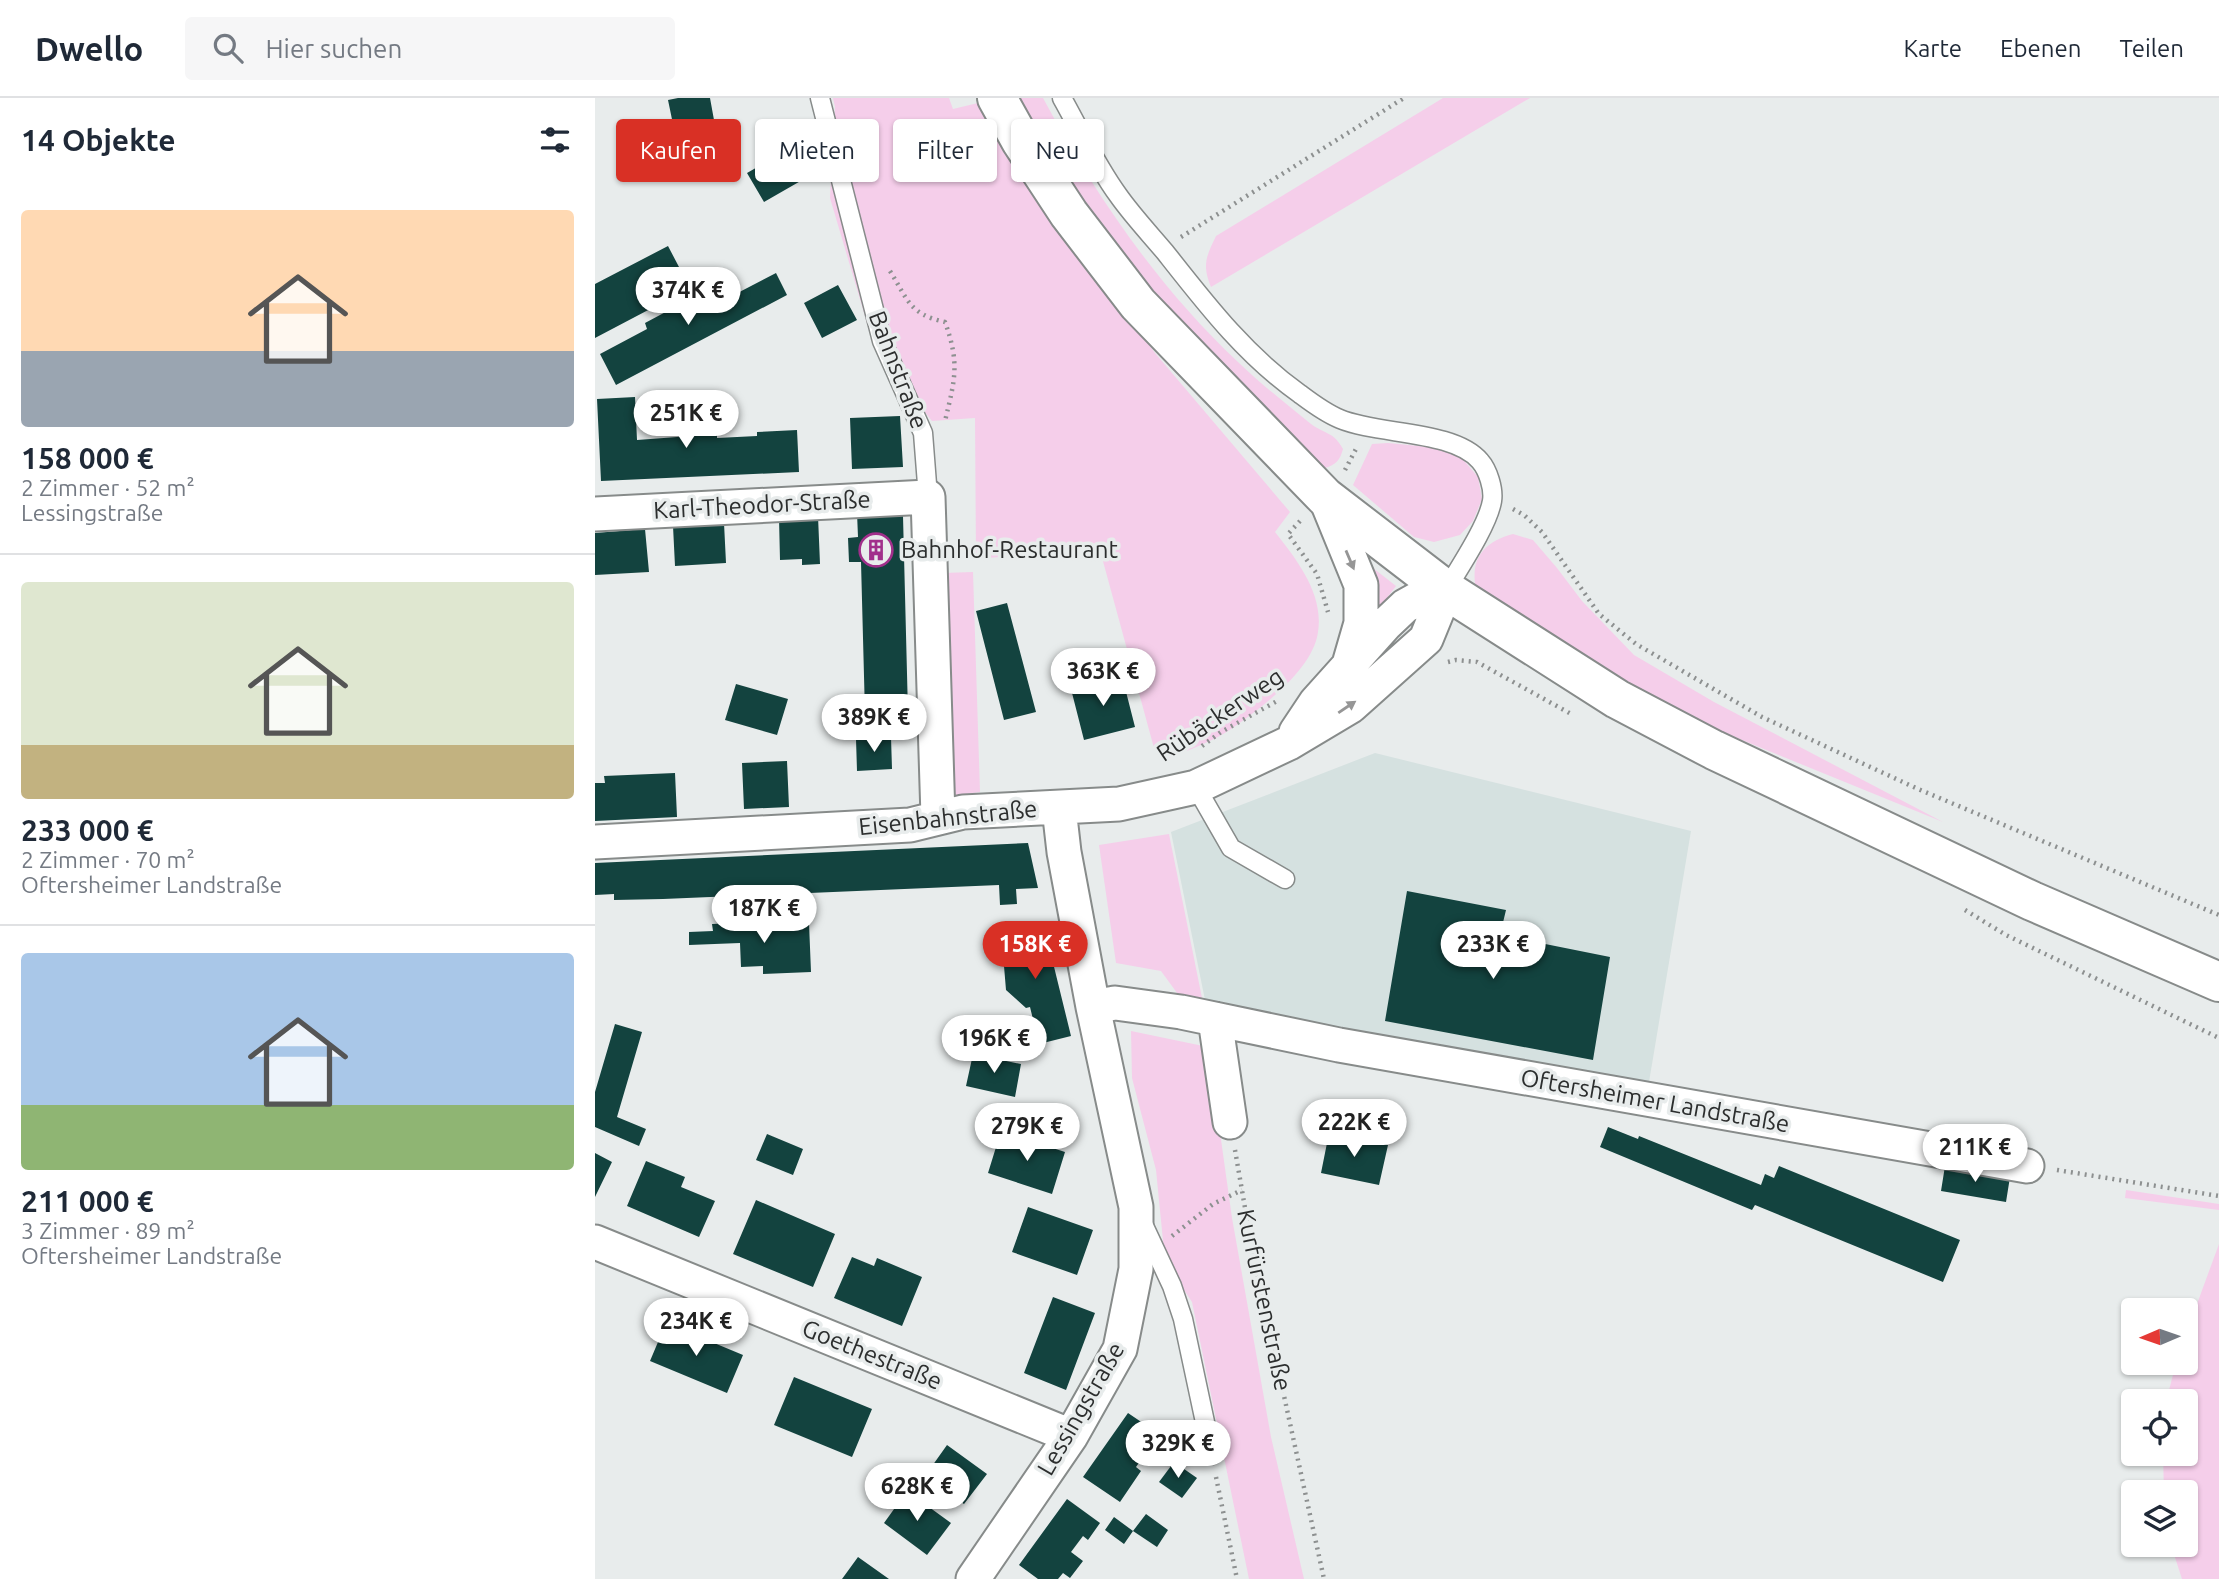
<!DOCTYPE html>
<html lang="de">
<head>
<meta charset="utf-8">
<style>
  body { margin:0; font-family:Ubuntu,sans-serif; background:#f6f6f7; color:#1f2937; height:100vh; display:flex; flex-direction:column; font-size:26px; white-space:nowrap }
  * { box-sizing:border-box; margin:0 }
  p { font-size:23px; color:#747a83 }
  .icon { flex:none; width:38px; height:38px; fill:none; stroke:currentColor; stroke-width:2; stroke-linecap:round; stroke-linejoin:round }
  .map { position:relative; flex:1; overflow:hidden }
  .sheet { display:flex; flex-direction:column; background:#fff; width:595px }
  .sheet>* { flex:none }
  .top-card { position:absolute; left:21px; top:21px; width:665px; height:63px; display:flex; gap:14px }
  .needle { width:46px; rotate:268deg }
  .fabs { position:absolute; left:1526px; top:1200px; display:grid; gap:14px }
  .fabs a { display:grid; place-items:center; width:77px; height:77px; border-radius:7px; background:#fff; box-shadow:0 2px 5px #0004; font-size:35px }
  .price { position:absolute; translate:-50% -60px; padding:0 16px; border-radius:24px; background:#fff; color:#222; font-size:23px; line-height:46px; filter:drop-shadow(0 2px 4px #0008) }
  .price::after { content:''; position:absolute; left:50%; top:42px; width:21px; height:16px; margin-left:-10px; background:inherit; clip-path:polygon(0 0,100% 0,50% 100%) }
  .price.active { background:#d93025; color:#fff }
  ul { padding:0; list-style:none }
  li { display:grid; align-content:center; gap:14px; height:371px; padding:0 21px }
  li+li { border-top:2px solid #e0e1e3 }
  li span { display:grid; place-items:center; height:217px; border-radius:7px; color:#555 }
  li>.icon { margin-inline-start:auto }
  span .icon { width:126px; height:126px; fill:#fffc; stroke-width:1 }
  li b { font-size:30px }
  h2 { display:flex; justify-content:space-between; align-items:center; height:84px; padding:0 21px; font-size:30px }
  .pill { padding:0 24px; border-radius:7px; background:#fff; box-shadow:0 2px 5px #0004; font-size:24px; line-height:63px }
  .pill.active { background:#d93025; color:#fff }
  header { display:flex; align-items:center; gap:42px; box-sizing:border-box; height:98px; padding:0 35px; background:#fff; border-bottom:2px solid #e0e1e3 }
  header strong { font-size:33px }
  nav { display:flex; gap:38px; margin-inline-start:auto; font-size:24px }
  .search { width:490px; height:63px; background:#f6f6f7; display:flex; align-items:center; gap:18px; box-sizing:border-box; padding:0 24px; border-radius:7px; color:#747a83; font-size:26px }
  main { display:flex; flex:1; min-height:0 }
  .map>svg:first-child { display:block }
  .built { fill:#d5e1e0 }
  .green { fill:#f5ceea }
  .building { fill:#13433f }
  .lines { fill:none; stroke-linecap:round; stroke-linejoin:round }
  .lane-casing { stroke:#878b8a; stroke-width:21 }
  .street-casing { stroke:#878b8a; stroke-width:37 }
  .secondary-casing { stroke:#878b8a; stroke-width:42 }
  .path { stroke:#8d9090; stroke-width:4.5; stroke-dasharray:2 5; stroke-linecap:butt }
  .lane { stroke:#fff; stroke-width:18 }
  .street { stroke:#fff; stroke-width:33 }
  .secondary { stroke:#fff; stroke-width:38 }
  .oneway { fill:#969696 }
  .labels { text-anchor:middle; stroke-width:7; stroke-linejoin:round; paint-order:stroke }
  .street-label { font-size:24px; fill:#2c2e2e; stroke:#e8ecec }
  .poi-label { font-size:24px; fill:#2c2e2e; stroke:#e8ecec; text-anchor:start }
</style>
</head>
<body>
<header>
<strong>Dwello</strong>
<div class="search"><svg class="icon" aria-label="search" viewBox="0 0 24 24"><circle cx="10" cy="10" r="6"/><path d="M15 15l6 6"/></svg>Hier suchen</div>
<nav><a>Karte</a><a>Ebenen</a><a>Teilen</a></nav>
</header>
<main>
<section class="sheet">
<h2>14 Objekte<svg class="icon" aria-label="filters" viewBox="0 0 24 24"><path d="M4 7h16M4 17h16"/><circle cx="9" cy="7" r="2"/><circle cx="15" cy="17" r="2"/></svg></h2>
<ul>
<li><span style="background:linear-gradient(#ffd9b3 65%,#9aa5b1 0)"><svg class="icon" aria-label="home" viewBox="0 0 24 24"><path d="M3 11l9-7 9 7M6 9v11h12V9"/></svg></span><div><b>158 000 €</b><p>2 Zimmer · 52 m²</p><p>Lessingstraße</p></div></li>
<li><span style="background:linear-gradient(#dfe7d0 75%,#c2b280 0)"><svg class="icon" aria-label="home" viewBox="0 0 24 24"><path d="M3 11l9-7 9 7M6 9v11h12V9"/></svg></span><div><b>233 000 €</b><p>2 Zimmer · 70 m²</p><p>Oftersheimer Landstraße</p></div></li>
<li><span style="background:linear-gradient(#a9c7e8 70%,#8fb573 0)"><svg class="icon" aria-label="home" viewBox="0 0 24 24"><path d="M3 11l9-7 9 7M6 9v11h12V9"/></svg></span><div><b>211 000 €</b><p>3 Zimmer · 89 m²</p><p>Oftersheimer Landstraße</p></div></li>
</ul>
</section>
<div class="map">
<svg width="1624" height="1481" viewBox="0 0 1624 1481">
  <rect width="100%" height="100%" fill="#e8ecec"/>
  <path class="built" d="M780,655L1096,733L1053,990L611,907L576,734Z"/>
  <path class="green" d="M238,0H354L358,11L383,5L492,164L560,255L695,414L680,434C702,462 729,496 723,534C718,572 666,610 636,631C617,644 593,652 573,661L559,650L503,445L463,454L381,461L380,320L337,323L280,252L235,100L240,9Z
    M421,0H448C500,97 563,189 643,264C666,286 691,306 716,326C731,337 738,333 748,351C745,362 741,367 730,370L718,364L548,189L485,103Z
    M848,0H935L616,189C607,167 611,159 621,138Z
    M793,345L834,349L866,359L883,379L887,401L878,423L865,437L839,444L819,439L758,387L777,346Z
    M918,436L938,442L962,470L987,503L1039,557L1119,604L1348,724L1110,627L972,553L881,492C875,461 888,444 918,436Z
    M773,466L801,488L782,513Z
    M378,474L385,694L350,699L348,475Z
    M574,736L608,905L585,899L566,873L521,865L504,747Z
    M536,933L613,949L637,1120L676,1339L709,1481H654L597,1204L570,1163L561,1072L537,980Z
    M1531,1092L1624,1106V1112L1530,1100Z
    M1624,1146V1481H1587L1576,1447H1591V1395H1569L1568,1356H1591V1304H1571L1581,1265H1591V1236Z"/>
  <path class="building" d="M83,0H115L119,22L79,31L73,2Z
    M199,48L216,77L169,104L152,75Z
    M73,148L95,190L0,240V186Z
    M181,175L192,197L21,287L5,256L52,231L50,225L123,186L131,201Z
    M243,187L262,222L227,240L209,205Z
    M40,299L42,342L122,336V340L162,338V334L202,332L204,374L6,383L2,301Z
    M305,318L308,369L257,371L255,320Z
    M301,413L308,418L313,615L270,616L266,464H254L253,440L263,439L262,415Z
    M223,418L225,466L207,467V461L185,462L184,420Z
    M129,425L131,465L80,468L78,428Z
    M50,431L54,474L0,477V435Z
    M412,505L441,614L409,622L381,513Z
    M527,578L540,629L489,642L476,591Z
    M141,586L193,601L182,637L130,622Z
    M296,639L297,671L262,673L261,641Z
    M192,663L194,709L149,711L147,665Z
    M80,675L82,719L0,723V685H10L9,678Z
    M433,745L443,790L421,791L422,806L405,807L404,787L68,801L19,802V796L0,797V765Z
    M812,793L911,812L905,837L1015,859L998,962L790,923Z
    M166,824V827L214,825L216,874L168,876V868L146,869L145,845L94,847V834L118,833L117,826Z
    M449,828L476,938L444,946L435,909L431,910L411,892L406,832Z
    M20,926L47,934L22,1019L51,1031L44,1048L0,1029V994Z
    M378,956L426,966L420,999L371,988Z
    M1013,1029L1043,1041L1044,1038L1166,1087L1170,1076L1179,1080L1184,1068L1365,1142L1348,1184L1160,1107L1157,1112L1005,1049Z
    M406,1033L470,1054L457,1096L393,1075Z
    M734,1035L793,1047L784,1087L726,1075Z
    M172,1036L208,1051L198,1077L161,1062Z
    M0,1055L17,1064L0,1099Z
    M51,1063L90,1079L86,1089L120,1103L104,1139L32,1108Z
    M1350,1068L1415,1079L1411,1104L1346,1093Z
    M161,1102L240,1136L218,1189L138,1156Z
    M433,1109L498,1132L482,1177L417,1154Z
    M257,1159L279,1168L282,1160L327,1179L307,1228L239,1200Z
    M458,1199L500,1215L471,1292L429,1275Z
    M71,1225L148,1257L132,1295L55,1263Z
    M199,1279L277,1311L257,1359L179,1327Z
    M533,1315L564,1336L541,1369L546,1373L525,1404L488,1379Z
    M352,1347L392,1376L369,1406L330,1378Z
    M579,1364L602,1380L587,1400L564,1384Z
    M312,1393L356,1425L332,1457L289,1425Z
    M472,1401L505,1425L493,1442L488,1438L476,1454L488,1463L475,1480L468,1475L463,1481H443L424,1467Z
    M551,1416L573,1432L562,1449L538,1433Z
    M519,1419L538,1433L529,1446L510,1432Z
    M263,1459L294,1481H247Z"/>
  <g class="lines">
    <defs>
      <path id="lane" d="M225,0L287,243L328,335L333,399
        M467,0C485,32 501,67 523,97C537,117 554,135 570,154C611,206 650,257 705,296C717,305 730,315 745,321C783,337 859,332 885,363C893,372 899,391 897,403C893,427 864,470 851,492
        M601,689L636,750L690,781
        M549,1128L577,1188L588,1221L617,1357"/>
      <path id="street" d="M730,399L766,487V525L755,563
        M0,416L333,399L343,719
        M701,634L721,604L791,526L810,508L828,498L851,492
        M0,744L315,727L368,714L524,706L601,689L694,645L756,608L831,541L851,492
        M498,909L520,905L586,914L744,947L1432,1068
        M620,921L635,1024
        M0,1144L476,1338
        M378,1481L476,1338L525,1251L541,1171V1109L498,909L469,754L464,710"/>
      <path id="secondary" d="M402,0L426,43L474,116L543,206L730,399L851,492L1022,601L1119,652L1437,803L1624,884"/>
    </defs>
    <use href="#lane" class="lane-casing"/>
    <use href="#street" class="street-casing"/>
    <use href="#secondary" class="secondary-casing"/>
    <path class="path" d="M586,139L809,0
      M295,173C313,202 314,216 350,224C365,266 360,281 350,323
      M750,372L762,349
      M918,411L929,417L947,434L1004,516L1041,546L1167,619L1323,691L1624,817
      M705,423L693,436L722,476L733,514
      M853,564L861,562L882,564L978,617
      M607,648L626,634L684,602
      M1370,812L1411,837L1624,940
      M640,1052L658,1156L729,1481
      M1462,1072L1624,1098
      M577,1138L618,1106L647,1092
      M621,1379L642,1481"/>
    <use href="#lane" class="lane"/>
    <use href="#street" class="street"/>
    <use href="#secondary" class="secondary"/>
  </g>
  <defs><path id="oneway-solid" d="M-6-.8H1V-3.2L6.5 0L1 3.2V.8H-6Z" transform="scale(1.75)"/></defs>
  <g class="oneway">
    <use href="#oneway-solid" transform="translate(755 462) rotate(67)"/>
    <use href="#oneway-solid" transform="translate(752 609) rotate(-34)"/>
  </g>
  <defs>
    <symbol id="building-ring" viewBox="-11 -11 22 22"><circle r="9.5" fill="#e8ecec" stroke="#a12f8b" stroke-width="1.5"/><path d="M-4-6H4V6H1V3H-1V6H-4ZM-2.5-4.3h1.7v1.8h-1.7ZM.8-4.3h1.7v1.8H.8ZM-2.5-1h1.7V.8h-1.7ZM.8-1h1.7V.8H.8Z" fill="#a12f8b"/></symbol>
  </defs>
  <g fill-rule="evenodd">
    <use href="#building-ring" x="262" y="433" width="38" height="38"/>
  </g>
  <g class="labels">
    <g class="street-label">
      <text transform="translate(303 272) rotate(69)" y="8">Bahnstraße</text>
      <text transform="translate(167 407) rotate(-3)" y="8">Karl-Theodor-Straße</text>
      <text transform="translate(625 617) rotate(-34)" y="8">Rübäckerweg</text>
      <text transform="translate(353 720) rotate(-6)" y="8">Eisenbahnstraße</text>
      <text transform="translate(1060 1003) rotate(10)" y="8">Oftersheimer Landstraße</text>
      <text transform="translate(669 1202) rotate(78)" y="8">Kurfürstenstraße</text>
      <text transform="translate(277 1257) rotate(22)" y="8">Goethestraße</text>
      <text transform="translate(486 1311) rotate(-60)" y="8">Lessingstraße</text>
    </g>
    <g class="poi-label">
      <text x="306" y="460">Bahnhof-Restaurant</text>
    </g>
  </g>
</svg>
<div class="fabs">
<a><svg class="needle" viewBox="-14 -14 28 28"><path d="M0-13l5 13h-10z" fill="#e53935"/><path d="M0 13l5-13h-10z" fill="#747a83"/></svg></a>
<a><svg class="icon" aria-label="locate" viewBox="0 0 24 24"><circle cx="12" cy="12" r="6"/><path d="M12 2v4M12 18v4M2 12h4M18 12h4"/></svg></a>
<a><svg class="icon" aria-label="layers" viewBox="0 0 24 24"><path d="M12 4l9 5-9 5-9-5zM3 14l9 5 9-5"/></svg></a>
</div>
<b class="price" style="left:93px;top:229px">374K €</b>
<b class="price" style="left:91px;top:352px">251K €</b>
<b class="price" style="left:508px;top:610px">363K €</b>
<b class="price" style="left:279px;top:656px">389K €</b>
<b class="price" style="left:169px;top:847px">187K €</b>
<b class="price active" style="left:440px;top:883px">158K €</b>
<b class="price" style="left:898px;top:883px">233K €</b>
<b class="price" style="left:399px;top:977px">196K €</b>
<b class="price" style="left:759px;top:1061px">222K €</b>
<b class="price" style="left:432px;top:1065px">279K €</b>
<b class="price" style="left:1380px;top:1086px">211K €</b>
<b class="price" style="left:101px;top:1260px">234K €</b>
<b class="price" style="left:583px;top:1382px">329K €</b>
<b class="price" style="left:322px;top:1425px">628K €</b>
<div class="top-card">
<a class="pill active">Kaufen</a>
<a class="pill">Mieten</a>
<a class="pill">Filter</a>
<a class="pill">Neu</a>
</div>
</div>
</main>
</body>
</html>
